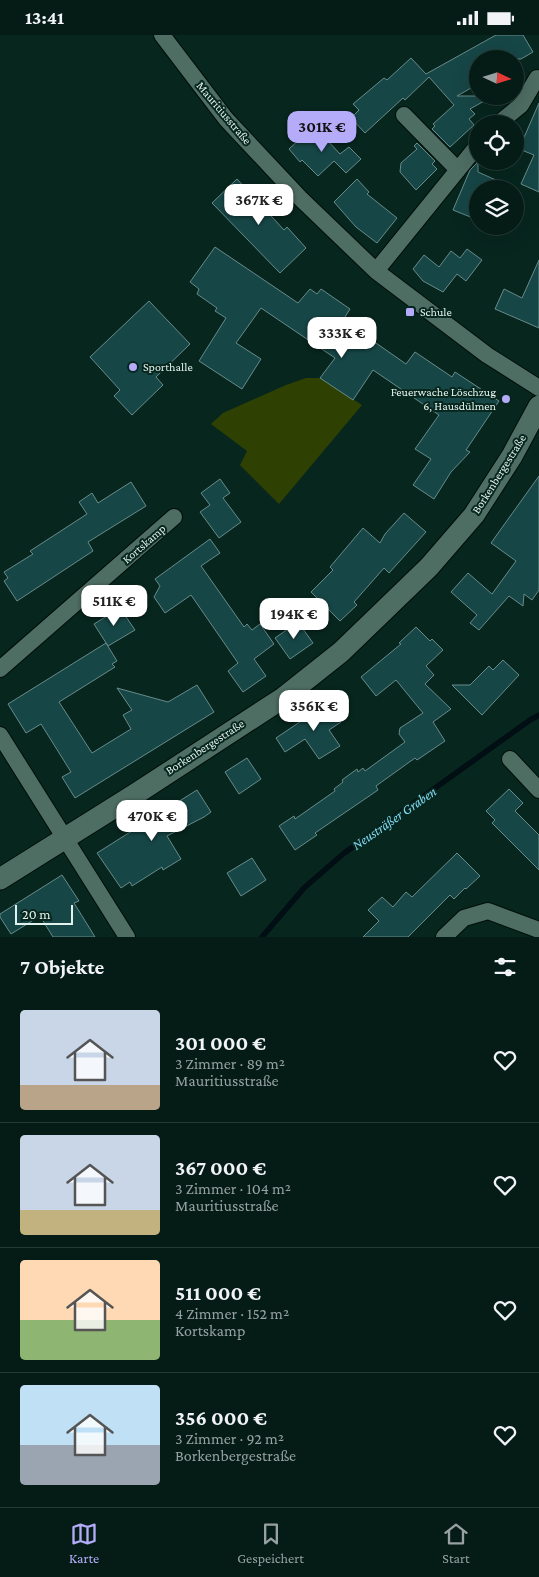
<!DOCTYPE html>
<html lang="de">
<head>
<meta charset="utf-8">
<style>
  body { margin:0; font-family:"Crimson Pro",serif; background:#132923; color:#f1f3f6; height:100vh; display:flex; flex-direction:column; font-size:19px; white-space:nowrap }
  * { box-sizing:border-box; margin:0 }
  p { font-size:16px; color:#97a1a1 }
  .icon { flex:none; width:28px; height:28px; fill:none; stroke:currentColor; stroke-width:2; stroke-linecap:round; stroke-linejoin:round }
  .map { position:relative; height:902px; overflow:hidden }
  .panel { display:flex; flex-direction:column; background:#051c16; flex:1 }
  .panel>* { flex:none }
  .needle { width:32px; rotate:94deg }
  .tools { position:absolute; left:469px; top:15px; display:grid; gap:10px }
  .tools a { display:grid; place-items:center; width:55px; height:55px; border-radius:50%; background:#051c16; box-shadow:0 5px 20px #0002,0 0 0 1px #263a35; font-size:25px }
  .scale { position:absolute; left:15px; bottom:12px; width:58px; box-sizing:border-box; padding-left:5px; border:2px solid #e2f3ed; border-top:0; font-size:14px; line-height:18px; white-space:nowrap; color:#e2f3ed; -webkit-text-stroke:4px #07261e; paint-order:stroke }
  .price { position:absolute; translate:-50% -42px; padding:0 11px; border-radius:10px; background:#fff; color:#222; font-size:16px; line-height:32px; filter:drop-shadow(0 1px 2px #0008) }
  .price::after { content:''; position:absolute; left:50%; top:30px; width:15px; height:11px; margin-left:-8px; background:inherit; clip-path:polygon(0 0,100% 0,50% 100%) }
  .price.on { background:#b4acf9; color:#111 }
  ul { padding:0; list-style:none }
  li { display:flex; align-items:center; gap:15px; height:125px; padding:0 20px }
  li+li { border-top:1px solid #263a35 }
  li span { display:grid; place-items:center; flex:none; width:140px; height:100px; border-radius:5px; color:#555 }
  li>.icon { margin-inline-start:auto }
  span .icon { width:60px; height:60px; fill:#fffc; stroke-width:1 }
  li b { font-size:21px }
  h2 { display:flex; justify-content:space-between; align-items:center; height:60px; padding:0 20px; font-size:21px }
  .status { display:flex; justify-content:space-between; align-items:center; height:35px; padding:0 25px; background:#051c16; direction:ltr }
  .status svg { height:14px; fill:currentColor }
  .tabs { display:flex; justify-content:space-around; align-items:center; height:70px; border-top:1px solid #263a35; background:#051c16; font-size:14px; color:#97a1a1 }
  .tabs a { display:grid; justify-items:center; gap:2px }
  .tabs .on { color:#b4acf9 }
  .map>svg:first-child { display:block }
  .green { fill:#2e4102 }
  .lines { fill:none; stroke-linecap:round; stroke-linejoin:round }
  .stream { stroke:#010e13; stroke-width:5.5 }
  .building { fill:#174646; stroke:#688b8b }
  .minor-casing { stroke:#000e08; stroke-width:18 }
  .tertiary-casing { stroke:#000e08; stroke-width:23 }
  .minor { stroke:#4e6d63; stroke-width:16 }
  .tertiary { stroke:#4e6d63; stroke-width:21 }
  .poi-dot { fill:#b4acf9; stroke:#07261e; stroke-width:2 }
  .labels { text-anchor:middle; stroke-width:4; stroke-linejoin:round; paint-order:stroke }
  .street-label { font-size:12px; fill:#e2f3ed; stroke:#07261e }
  .poi-label { font-size:12px; fill:#e2f3ed; stroke:#07261e; text-anchor:start }
  .water-label { font-size:14px; font-style:italic; fill:#81daf4; stroke:#07261e }
</style>
</head>
<body>
<div class="status"><b>13:41</b><svg viewBox="0 0 49 12"><path d="M0 12V9h3v3zM5 12V6h3v6zM10 12V3h3v9zM15 12V0h3v12zM26 1h20v11H26zM47 4h2v5h-2z"/></svg></div>
<div class="map">
<svg width="539" height="902" viewBox="0 0 539 902">
  <rect width="100%" height="100%" fill="#07261e"/>
  <path class="green" d="M306,343H320L362,370L279,469L240,430L247,416L211,389L223,378L286,350Z"/>
  <g class="lines">
    <path class="stream" d="M262,902L304,853L343,819L530,685L539,680"/>
  </g>
  <path class="building" d="M496,0H523L533,17L521,24H478V49L457,61H493L470,74L475,79L469,84L474,90L450,112L432,94L435,91L433,89L454,70L429,42L405,65L403,63L365,98L351,83L359,75L353,69L384,43L387,45L411,23L426,39Z
    M539,68V157L521,149L534,120L519,114Z
    M314,91L340,119L349,112L361,124L346,138L334,126L318,141L302,125L300,127L289,114Z
    M417,108L435,126L432,129L437,134L416,155L400,137L401,128L417,114L414,111Z
    M478,127V137L516,154H478V185L453,175L470,135Z
    M237,144L284,195L287,192L306,213L280,238L212,168Z
    M357,144L369,157L367,159L397,183L377,208L356,192L334,167Z
    M215,212L298,268L310,254L317,259L321,254L350,274L343,285L406,329L415,317L452,342L455,337L499,366L466,415L470,417L451,437L434,464L413,450L431,424L415,414L439,380L373,335L353,365L320,343L335,323L261,273L236,308L261,324L242,354L199,326L226,283L215,276L217,273L197,259L199,254L190,247Z
    M467,214L482,225L466,246L457,239L443,257L423,246L413,234L424,220L439,232L451,216L460,223Z
    M539,225V293L495,274L504,254L522,263Z
    M149,266L190,309L156,342L163,350L132,380L114,361L120,355L90,322Z
    M539,441V555L532,565L524,559L523,571L509,561L479,595L470,588L477,580L451,557L468,538L492,559L516,526L491,508Z
    M220,444L230,458L223,463L241,487L219,503L200,477L210,470L201,458Z
    M131,447L146,471L88,507L93,516L17,566L4,546L8,543L4,537L33,519L30,516L87,479L79,467L92,458L98,468Z
    M404,478L426,497L389,538L384,533L354,567L357,570L340,586L311,557L333,535L330,532L363,493L380,508L385,499Z
    M210,504L220,518L201,531L244,592L247,589L252,595L260,589L274,609L254,624L266,641L243,657L228,636L238,628L191,560L165,578L154,562L160,551L155,544Z
    M120,573L135,595L108,611L94,589Z
    M298,587L313,608L290,624L275,603Z
    M416,592L430,606L432,604L443,615L426,631L434,640L425,649L451,674L433,687L445,706L417,725L415,723L376,751L378,755L315,798L317,800L295,815L279,791L294,781L295,784L335,756L334,754L343,747L342,745L357,734L358,737L363,733L365,736L405,707L399,699L400,693L423,678L396,645L376,661L361,642L401,609L399,608Z
    M106,608L117,626L112,629L115,632L59,667L92,718L131,694L123,680L132,675L117,653L168,667L197,650L214,677L75,763L62,742L71,737L41,689L26,698L8,669Z
    M503,625L519,640L482,680L452,650H470L489,631L493,635Z
    M328,668L341,687L329,695L340,711L319,724L305,704L285,717L276,703Z
    M247,723L261,744L239,759L225,737Z
    M509,754L523,768L515,776L539,800V835L492,788L495,785L486,776Z
    M197,755L211,777L204,782L167,801L181,824L163,835L162,832L132,851L130,847L121,853L97,818Z
    M457,818L480,841L466,854L465,853L454,864L450,860L408,902H363L379,886L368,875L382,862L393,872L406,857L412,862Z
    M252,823L266,845L241,861L227,838Z
    M62,840L79,866L74,868L95,902H53L40,881L11,899L0,882V879Z"/>
  <g class="lines">
    <defs>
      <path id="minor" d="M162,0L226,84L300,163L376,236L487,320L539,353
        M404,80L458,135
        M498,89L521,70L537,43
        M376,236L478,110
        M0,634L174,482
        M0,700L127,902
        M510,724L539,755
        M444,902L464,883L488,876L539,895"/>
      <path id="tertiary" d="M0,844L134,760L283,663L341,617L429,532L474,480L512,421L539,371"/>
    </defs>
    <use href="#minor" class="minor-casing"/>
    <use href="#tertiary" class="tertiary-casing"/>
    <use href="#minor" class="minor"/>
    <use href="#tertiary" class="tertiary"/>
  </g>
  <g class="poi-dot">
    <rect x="405" y="272" width="10" height="10" rx="2.5"/>
    <circle cx="133" cy="332" r="5"/>
    <circle cx="506" cy="364" r="5"/>
  </g>
  <g class="labels">
    <g class="street-label">
      <text transform="translate(224 78) rotate(50)" y="4">Mauritiusstraße</text>
      <text transform="translate(499 439) rotate(-58)" y="4">Borkenbergestraße</text>
      <text transform="translate(144 509) rotate(-41)" y="4">Kortskamp</text>
      <text transform="translate(205 712) rotate(-33)" y="4">Borkenbergestraße</text>
    </g>
    <g class="poi-label">
      <text x="420" y="281">Schule</text>
      <text x="143" y="336">Sporthalle</text>
      <text x="496" y="361" text-anchor="end">Feuerwache Löschzug<tspan x="496" dy="14">6, Hausdülmen</tspan></text>
    </g>
    <g class="water-label">
      <text transform="translate(394 783) rotate(-35)" y="5">Neusträßer Graben</text>
    </g>
  </g>
</svg>
<div class="tools">
<a><svg class="needle" viewBox="-14 -14 28 28"><path d="M0-13l5 13h-10z" fill="#e53935"/><path d="M0 13l5-13h-10z" fill="#97a1a1"/></svg></a>
<a><svg class="icon" aria-label="locate" viewBox="0 0 24 24"><circle cx="12" cy="12" r="6"/><path d="M12 2v4M12 18v4M2 12h4M18 12h4"/></svg></a>
<a><svg class="icon" aria-label="layers" viewBox="0 0 24 24"><path d="M12 4l9 5-9 5-9-5zM3 14l9 5 9-5"/></svg></a>
</div>
<div class="scale">20 m</div>
<b class="price on" style="left:322px;top:118px">301K €</b>
<b class="price" style="left:259px;top:191px">367K €</b>
<b class="price" style="left:342px;top:324px">333K €</b>
<b class="price" style="left:114px;top:592px">511K €</b>
<b class="price" style="left:294px;top:605px">194K €</b>
<b class="price" style="left:314px;top:697px">356K €</b>
<b class="price" style="left:152px;top:807px">470K €</b>
</div>
<section class="panel">
<h2>7 Objekte<svg class="icon" aria-label="filters" viewBox="0 0 24 24"><path d="M4 7h16M4 17h16"/><circle cx="9" cy="7" r="2"/><circle cx="15" cy="17" r="2"/></svg></h2>
<ul>
<li><span style="background:linear-gradient(#c9d6e8 75%,#b9a48a 0)"><svg class="icon" aria-label="home" viewBox="0 0 24 24"><path d="M3 11l9-7 9 7M6 9v11h12V9"/></svg></span><div><b>301 000 €</b><p>3 Zimmer · 89 m²</p><p>Mauritiusstraße</p></div><svg class="icon" aria-label="heart" viewBox="0 0 24 24"><path d="M12 20l-8-8c-3-5 5-10 8-4 3-6 11-1 8 4z"/></svg></li>
<li><span style="background:linear-gradient(#c9d6e8 75%,#c2b280 0)"><svg class="icon" aria-label="home" viewBox="0 0 24 24"><path d="M3 11l9-7 9 7M6 9v11h12V9"/></svg></span><div><b>367 000 €</b><p>3 Zimmer · 104 m²</p><p>Mauritiusstraße</p></div><svg class="icon" aria-label="heart" viewBox="0 0 24 24"><path d="M12 20l-8-8c-3-5 5-10 8-4 3-6 11-1 8 4z"/></svg></li>
<li><span style="background:linear-gradient(#ffd9b3 60%,#8fb573 0)"><svg class="icon" aria-label="home" viewBox="0 0 24 24"><path d="M3 11l9-7 9 7M6 9v11h12V9"/></svg></span><div><b>511 000 €</b><p>4 Zimmer · 152 m²</p><p>Kortskamp</p></div><svg class="icon" aria-label="heart" viewBox="0 0 24 24"><path d="M12 20l-8-8c-3-5 5-10 8-4 3-6 11-1 8 4z"/></svg></li>
<li><span style="background:linear-gradient(#bfe0f5 60%,#9aa5b1 0)"><svg class="icon" aria-label="home" viewBox="0 0 24 24"><path d="M3 11l9-7 9 7M6 9v11h12V9"/></svg></span><div><b>356 000 €</b><p>3 Zimmer · 92 m²</p><p>Borkenbergestraße</p></div><svg class="icon" aria-label="heart" viewBox="0 0 24 24"><path d="M12 20l-8-8c-3-5 5-10 8-4 3-6 11-1 8 4z"/></svg></li>
</ul>
</section>
<nav class="tabs">
<a class="on"><svg class="icon" aria-label="map" viewBox="0 0 24 24"><path d="M3 6l6-2 6 2 6-2v14l-6 2-6-2-6 2zM9 4v14M15 6v14"/></svg>Karte</a>
<a><svg class="icon" aria-label="saved" viewBox="0 0 24 24"><path d="M7 4h10v16l-5-4-5 4z"/></svg>Gespeichert</a>
<a><svg class="icon" aria-label="home" viewBox="0 0 24 24"><path d="M3 11l9-7 9 7M6 9v11h12V9"/></svg>Start</a>
</nav>
</body>
</html>
